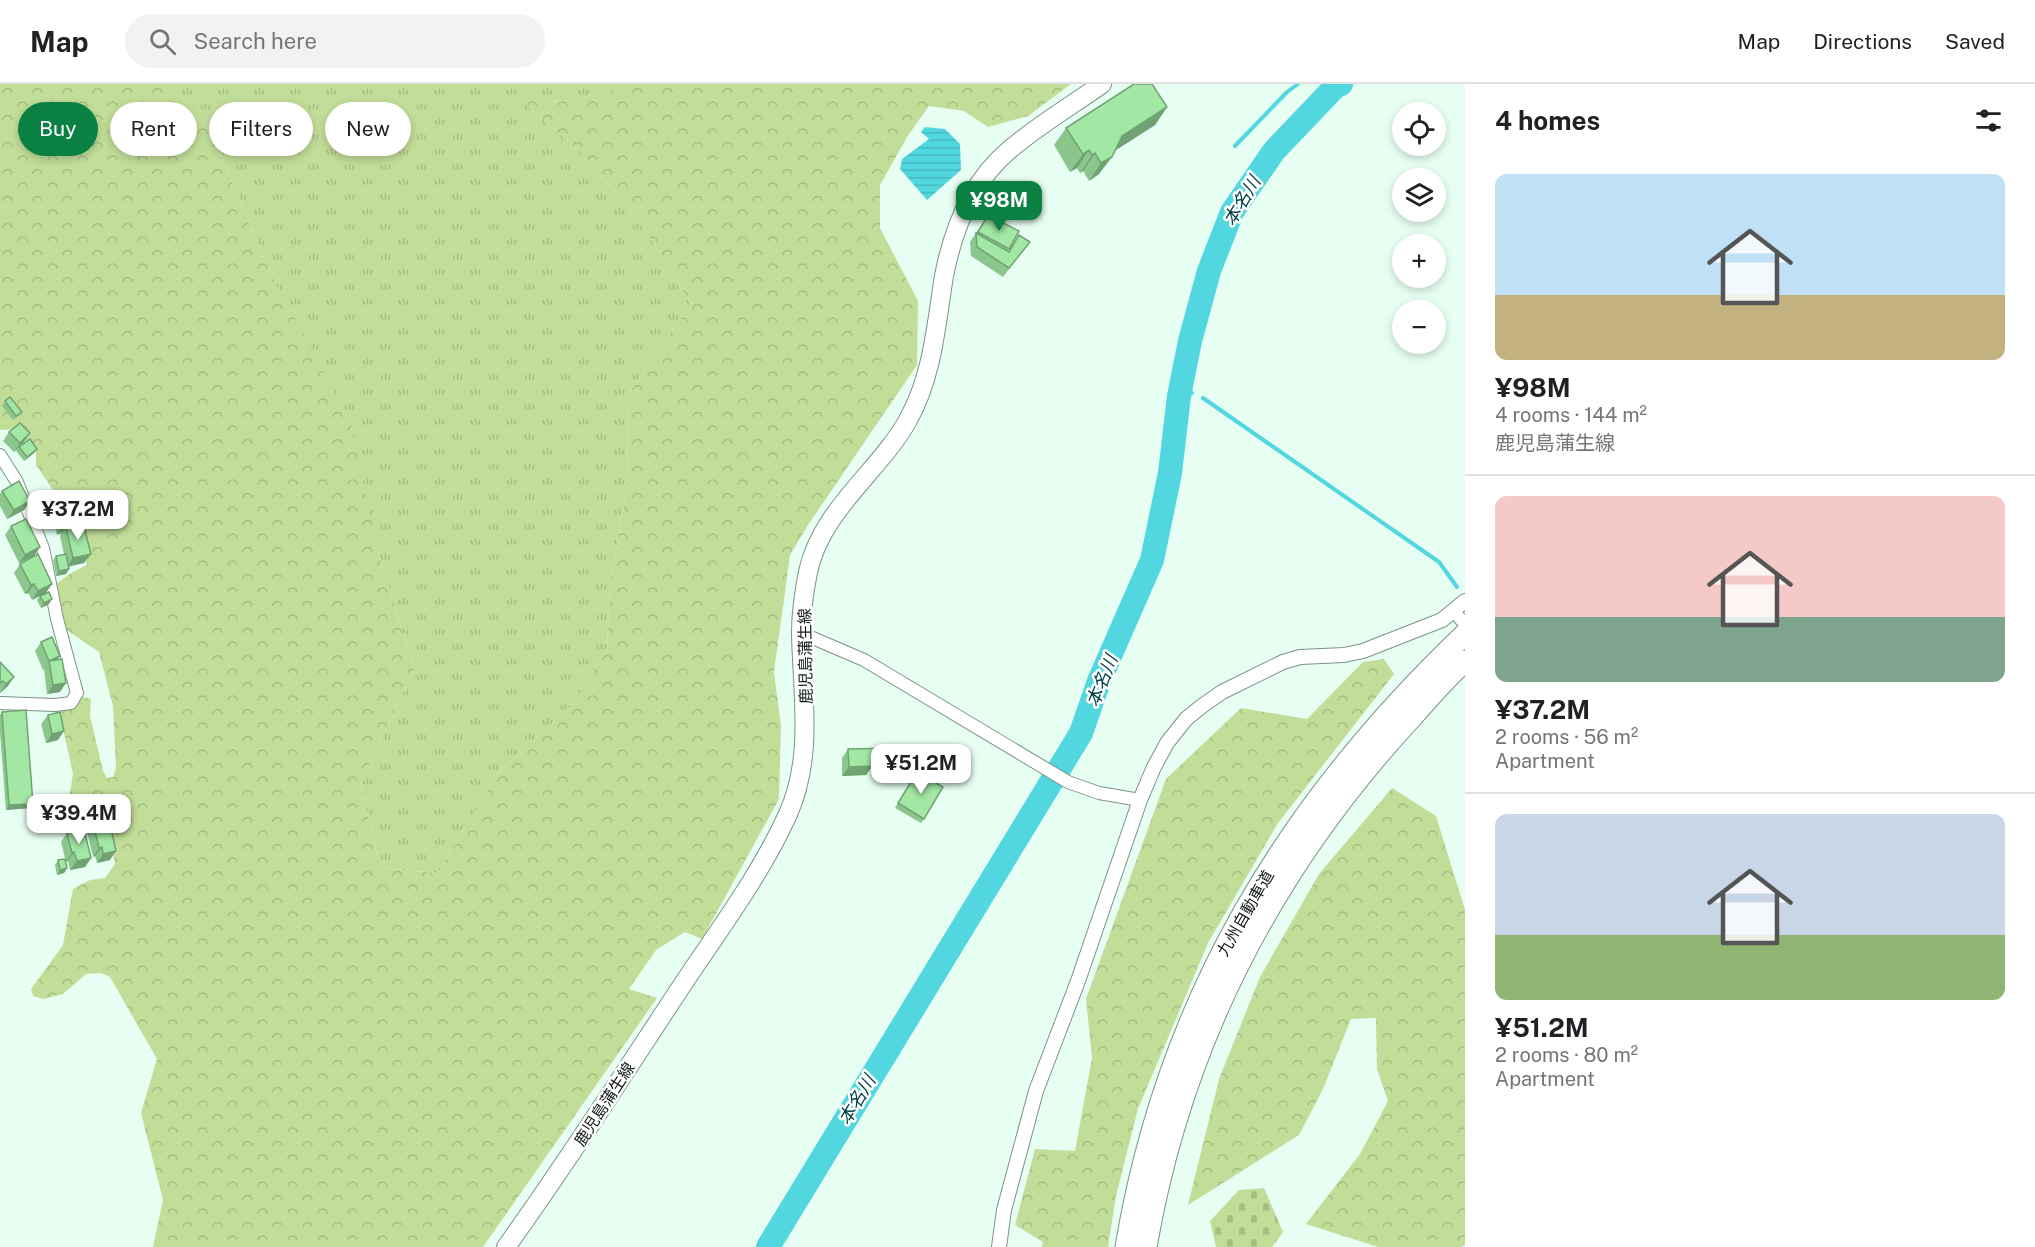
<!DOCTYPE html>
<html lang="en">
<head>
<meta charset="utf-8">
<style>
  body { margin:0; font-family:"Public Sans","Noto Sans JP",sans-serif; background:#f2f2f2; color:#202124; height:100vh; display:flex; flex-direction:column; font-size:22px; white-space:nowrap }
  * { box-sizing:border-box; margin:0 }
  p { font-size:20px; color:#757577 }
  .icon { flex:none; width:33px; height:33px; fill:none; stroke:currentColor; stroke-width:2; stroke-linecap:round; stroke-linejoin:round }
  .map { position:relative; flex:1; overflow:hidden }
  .details { display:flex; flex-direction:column; background:#fff; width:570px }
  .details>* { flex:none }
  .hud { position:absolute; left:18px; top:18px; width:570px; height:54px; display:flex; gap:12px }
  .fabs { position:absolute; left:1392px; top:18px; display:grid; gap:12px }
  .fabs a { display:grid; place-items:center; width:54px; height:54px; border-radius:50%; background:#fff; box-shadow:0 3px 9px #0003; font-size:30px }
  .price { position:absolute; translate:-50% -51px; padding:0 14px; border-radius:12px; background:#fff; color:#222; font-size:20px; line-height:39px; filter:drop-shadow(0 2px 3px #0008) }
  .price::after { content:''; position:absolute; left:50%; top:36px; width:18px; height:14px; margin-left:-9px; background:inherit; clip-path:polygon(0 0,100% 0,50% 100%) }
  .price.active { background:#0b8043; color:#fff }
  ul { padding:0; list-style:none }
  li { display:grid; align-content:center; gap:12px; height:318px; padding:0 30px }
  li+li { border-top:2px solid #e0e0e0 }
  li span { display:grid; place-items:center; height:186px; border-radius:12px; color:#555 }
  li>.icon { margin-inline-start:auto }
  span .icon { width:108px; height:108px; fill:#fffc; stroke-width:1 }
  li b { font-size:26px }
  h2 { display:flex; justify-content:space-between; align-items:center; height:72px; padding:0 30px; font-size:26px }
  .chip { padding:0 21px; border-radius:27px; background:#fff; box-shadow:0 3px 9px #0003; font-size:21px; line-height:54px }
  .chip.active { background:#0b8043; color:#fff }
  header { display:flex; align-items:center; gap:36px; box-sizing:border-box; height:84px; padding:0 30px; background:#fff; border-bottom:2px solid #e0e0e0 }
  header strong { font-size:28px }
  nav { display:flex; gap:33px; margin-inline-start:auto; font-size:21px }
  .search { width:420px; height:54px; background:#f2f2f2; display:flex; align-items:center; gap:15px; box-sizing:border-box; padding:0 21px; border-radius:33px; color:#757577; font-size:22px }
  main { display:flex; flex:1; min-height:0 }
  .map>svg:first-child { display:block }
  .grass { fill:url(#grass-tufts) }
  .forest { fill:url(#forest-crowns) }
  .cemetery { fill:url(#cemetery-stones) }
  .water { fill:url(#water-rules) }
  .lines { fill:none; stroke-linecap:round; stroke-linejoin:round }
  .stream { stroke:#52d7e0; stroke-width:4 }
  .river { stroke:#52d7e0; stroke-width:24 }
  .minor-casing { stroke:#7c9287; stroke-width:14 }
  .tertiary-casing { stroke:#7c9287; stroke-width:16 }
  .primary-casing { stroke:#7c9287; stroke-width:20 }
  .motorway-casing { stroke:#7c9287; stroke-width:23 }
  .minor { stroke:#fff; stroke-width:12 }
  .tertiary { stroke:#fff; stroke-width:14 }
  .primary { stroke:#fff; stroke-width:18 }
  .motorway { stroke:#fff; stroke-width:21 }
  .wall { fill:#8bc78d }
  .shaded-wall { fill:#71a273 }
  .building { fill:#a2e7a4; stroke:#71a273; stroke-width:1.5 }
  .labels { text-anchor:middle; stroke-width:5; stroke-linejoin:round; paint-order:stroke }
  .street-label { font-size:16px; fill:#111915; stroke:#fff }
  .water-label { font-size:18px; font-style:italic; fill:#034347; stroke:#fff }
</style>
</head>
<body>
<header>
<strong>Map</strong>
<div class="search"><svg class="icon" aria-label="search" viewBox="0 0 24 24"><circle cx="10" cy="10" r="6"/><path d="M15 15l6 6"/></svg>Search here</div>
<nav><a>Map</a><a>Directions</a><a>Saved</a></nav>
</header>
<main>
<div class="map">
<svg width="1465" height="1163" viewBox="0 0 1465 1163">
  <defs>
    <pattern id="grass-tufts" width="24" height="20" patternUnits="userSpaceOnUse" patternTransform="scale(1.5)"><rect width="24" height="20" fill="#c1dd97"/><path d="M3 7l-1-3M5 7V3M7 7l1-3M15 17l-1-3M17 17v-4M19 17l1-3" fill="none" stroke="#a5bd81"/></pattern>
    <pattern id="forest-crowns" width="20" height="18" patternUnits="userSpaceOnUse" patternTransform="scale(1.5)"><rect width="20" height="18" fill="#c1dd97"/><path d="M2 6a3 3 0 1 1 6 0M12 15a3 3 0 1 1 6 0" fill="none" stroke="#a5bd81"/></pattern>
    <pattern id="cemetery-stones" width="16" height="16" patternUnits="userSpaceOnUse" patternTransform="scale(1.5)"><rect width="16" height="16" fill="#c1dd97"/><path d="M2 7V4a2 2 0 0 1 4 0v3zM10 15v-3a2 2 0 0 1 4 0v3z" fill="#a5bd81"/></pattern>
    <pattern id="water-rules" width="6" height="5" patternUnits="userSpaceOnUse" patternTransform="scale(1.5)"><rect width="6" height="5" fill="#52d7e0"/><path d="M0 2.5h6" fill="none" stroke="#46b8bf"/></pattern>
  </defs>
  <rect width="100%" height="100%" fill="#e7fff3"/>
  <path class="grass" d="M172,0H618L607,8L558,18L517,13L578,66L637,133L691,220L628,311L627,404L610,501L607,563L573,620L498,689L438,789L380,784L361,699L414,585L378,468L270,188L215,57Z"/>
  <path class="forest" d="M0,0H172L215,57L270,188L351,340L378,468L414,585L361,699L380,784L438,789L498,689L573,620L607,563L610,501L627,404L628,311L691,220L637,133L578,66L516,12L558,18L607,8L618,0H1071L1028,32L988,43L964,27L929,22L907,53L880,101V144L918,217L917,281L808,441L790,471L774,588L781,642L779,715L702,855L685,848L656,866L629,905L657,914L483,1163H153L163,1116L141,1029L157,975L110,893L101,889L86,890L63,910L43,915L33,912L31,905L63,861L73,805L90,796L105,794L115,780L105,732L83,737L68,722L73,689L58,623L72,622L82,613L91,615L90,632L103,687L107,694L113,693L116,684L113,622L99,568L65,545L56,500L71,489L87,481L77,431L58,413L36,381V369L15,345L0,346Z
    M1384,575L1394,590L1278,739L1208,859L1138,1025L1116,1112L1108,1163H1042L1043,1158L1015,1141L1035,1065L1075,1067L1092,974L1086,915L1166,695L1241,624L1307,635L1363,578Z
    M1392,704L1436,732L1465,826V1161L1461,1163H1378L1306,1140L1360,1070L1388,1017L1377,985L1376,934L1351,935L1323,1005L1299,1051L1188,1121L1219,995L1260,893L1319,790Z"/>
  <path class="cemetery" d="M1264,1104L1283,1148L1272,1163H1216L1210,1137L1239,1106Z"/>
  <path class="water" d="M925,43L945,45L960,60L961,86L927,116L900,85L902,75L929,55L921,48Z"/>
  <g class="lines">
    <path class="stream" d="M1235,62L1287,8L1298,0
      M1181,303L1192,309
      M1203,314L1439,478L1457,503"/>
    <path class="river" d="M768,1163L1081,649L1099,597L1152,476L1170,389L1179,312L1190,257L1209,187L1232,128L1274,67L1335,3L1341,0"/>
    <defs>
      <path id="minor" d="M0,371L17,398L43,464L57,535L77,609L71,619L55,621L0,619
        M1454,528L1465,540
        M801,549L864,576L1068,698L1099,709L1140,716"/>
      <path id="tertiary" d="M999,1163L1004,1126L1036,1007L1078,897L1140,716L1154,683L1167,659L1186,635L1202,622L1222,608L1283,578L1300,573L1344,571L1363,567L1442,536L1465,517"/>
      <path id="primary" d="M506,1163C566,1080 621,994 677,909C715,851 759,794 788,730C814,672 802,609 801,549C801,528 804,508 808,488C821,426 879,388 908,336C933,291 936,241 944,192C953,145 972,98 1008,67C1037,42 1071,22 1102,0"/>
      <path id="motorway" d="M1126,1163C1167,917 1286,721 1465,550
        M1146,1163C1181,960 1272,784 1412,633C1429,614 1446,594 1465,577"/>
    </defs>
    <use href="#minor" class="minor-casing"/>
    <use href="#tertiary" class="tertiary-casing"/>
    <use href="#primary" class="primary-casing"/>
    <use href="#motorway" class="motorway-casing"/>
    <use href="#minor" class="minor"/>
    <use href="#tertiary" class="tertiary"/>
    <use href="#primary" class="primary"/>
    <use href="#motorway" class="motorway"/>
  </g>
  <path class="wall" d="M1167,23L1155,41L1114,67L1099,90L1089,97L1083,87L1080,89L1077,84L1070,88L1054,61L1066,44Z
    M988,131L1019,147L1007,167H1008L1019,151L1030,158L1003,193L971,172L970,158Z
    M5,317L22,328L19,332L13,336L2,322Z
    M9,348L24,358L20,362L34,369L24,377L16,367L19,363L14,368L3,357Z
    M2,407L30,417L24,426L7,435L0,422V410Z
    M59,424L81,437L79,440L91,470L84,479L69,482V485L66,490L56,492L53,476L56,472L64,470L60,452L61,449L57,451L52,433Z
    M11,442L40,463L34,472L19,479L5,451Z
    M20,480L52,500L32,516L28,509L25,510L14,489Z
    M40,512L49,520L41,524L37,516Z
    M41,558L57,576L60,608L47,610L44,585L43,586L35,567Z
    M0,578L8,602L0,609Z
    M2,628L33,720L30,724L6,726L0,649V631Z
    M48,631L58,656L46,659L41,640Z
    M848,665L890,685H870L866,691L842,692V674Z
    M914,692L924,735L921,739L895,724Z
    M91,730L110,776L97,779L95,772L93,773L85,739Z
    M67,749L91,774L85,783L70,786L68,777L66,778L61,758Z
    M58,776L67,784L64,789L57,791L55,781Z"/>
  <path class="shaded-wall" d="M1167,23L1155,41L1110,70L1122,52Z
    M1089,66L1077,84L1070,88L1083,70Z
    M1095,69L1083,87L1080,89L1092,71Z
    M1112,73L1099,90L1089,97L1101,79Z
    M30,349L24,358L14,368L20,359Z
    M37,365L34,369L24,377L27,373Z
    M30,417L24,426L7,435L14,426Z
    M81,437L75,446L66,443L61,449L57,451L63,442Z
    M40,463L34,472L19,479L25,471Z
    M91,470L84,479L67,483L73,474Z
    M69,485L66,490L56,492L59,487Z
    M34,500L28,509L25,510L31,501Z
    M52,500L46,509L32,516L38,507Z
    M52,515L49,520L41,524L44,519Z
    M60,572L54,581L49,577L43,586L49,577Z
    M14,593L8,602L0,609L6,600Z
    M66,599L60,608L47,610L53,601Z
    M64,647L58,656L46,659L52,650Z
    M872,676H896L890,685H870L866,691L842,692L849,683Z
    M33,720L30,724L6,726L9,721Z
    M102,763L95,772L93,773L99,764Z
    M116,767L110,776L97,779L103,770Z
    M74,768L68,777L66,778L72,769Z
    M91,774L85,783L70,786L77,777Z
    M67,784L64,789L57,791L60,786Z"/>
  <path class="building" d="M1134,0H1152L1167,23L1122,52L1112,73L1101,79L1095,69L1092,71L1089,66L1083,70L1066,44Z
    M988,131L1019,147L1009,165L978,148Z
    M976,149L1009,168L1019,151L1030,158L1009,184L977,163Z
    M10,313L22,328L16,332L5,317Z
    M20,339L30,349L20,359L9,348Z
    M30,355L37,365L27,373L19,363Z
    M19,397L30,417L14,426L2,407Z
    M77,420L81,437L63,442L59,424Z
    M26,435L40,463L25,471L11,442Z
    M83,439L91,470L73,474L66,443Z
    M38,470L52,500L38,507L34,500L31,501L20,480Z
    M66,470L69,485L59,487L56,472Z
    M49,508L52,515L44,519L40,512Z
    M52,553L60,572L49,577L41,558Z
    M62,575L66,599L53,601L49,577Z
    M0,578L14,593L6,600L3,597L0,599Z
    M26,626L33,720L9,721L2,628Z
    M60,628L64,647L52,650L48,631Z
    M896,664V676H872V682L849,683L848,665Z
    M917,688L943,703L924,735L898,719Z
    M107,726L116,767L103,770L102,763L99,764L91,730Z
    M84,745L91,774L77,777L74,768L72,769L67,749Z
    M65,775L67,784L60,786L58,776Z"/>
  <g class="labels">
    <g class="street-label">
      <text transform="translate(805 572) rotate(-91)" y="6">鹿児島蒲生線</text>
      <text transform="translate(1245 829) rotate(-60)" y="6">九州自動車道</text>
      <text transform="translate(604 1020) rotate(-57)" y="6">鹿児島蒲生線</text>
    </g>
    <g class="water-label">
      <text transform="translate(1242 117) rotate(-59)" y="6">本名川</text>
      <text transform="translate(1102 597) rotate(-68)" y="6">本名川</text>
      <text transform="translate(857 1016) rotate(-59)" y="6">本名川</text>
    </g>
  </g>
</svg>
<div class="fabs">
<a><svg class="icon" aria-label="locate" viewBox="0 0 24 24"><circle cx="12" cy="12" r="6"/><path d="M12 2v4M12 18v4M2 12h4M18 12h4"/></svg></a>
<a><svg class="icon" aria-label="layers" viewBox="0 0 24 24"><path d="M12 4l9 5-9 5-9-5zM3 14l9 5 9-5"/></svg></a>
<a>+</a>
<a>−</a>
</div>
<b class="price active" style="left:999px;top:148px">¥98M</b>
<b class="price" style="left:78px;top:457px">¥37.2M</b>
<b class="price" style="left:921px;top:711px">¥51.2M</b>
<b class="price" style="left:79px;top:761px">¥39.4M</b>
<div class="hud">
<a class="chip active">Buy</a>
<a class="chip">Rent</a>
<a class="chip">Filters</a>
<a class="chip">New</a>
</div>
</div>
<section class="details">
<h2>4 homes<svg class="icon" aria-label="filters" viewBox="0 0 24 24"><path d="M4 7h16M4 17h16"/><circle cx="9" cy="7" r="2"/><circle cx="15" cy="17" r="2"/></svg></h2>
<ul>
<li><span style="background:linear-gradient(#bfe0f5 65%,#c2b280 0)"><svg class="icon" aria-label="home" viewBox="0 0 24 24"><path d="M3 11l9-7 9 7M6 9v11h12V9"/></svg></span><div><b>¥98M</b><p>4 rooms · 144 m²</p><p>鹿児島蒲生線</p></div></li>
<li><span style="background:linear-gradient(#f6c9c9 65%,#7fa58c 0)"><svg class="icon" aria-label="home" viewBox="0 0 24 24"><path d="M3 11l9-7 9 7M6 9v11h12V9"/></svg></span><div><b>¥37.2M</b><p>2 rooms · 56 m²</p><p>Apartment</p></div></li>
<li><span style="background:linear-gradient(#c9d6e8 65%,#8fb573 0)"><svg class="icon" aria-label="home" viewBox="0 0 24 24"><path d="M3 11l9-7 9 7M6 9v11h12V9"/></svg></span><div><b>¥51.2M</b><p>2 rooms · 80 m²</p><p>Apartment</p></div></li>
</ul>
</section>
</main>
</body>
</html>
